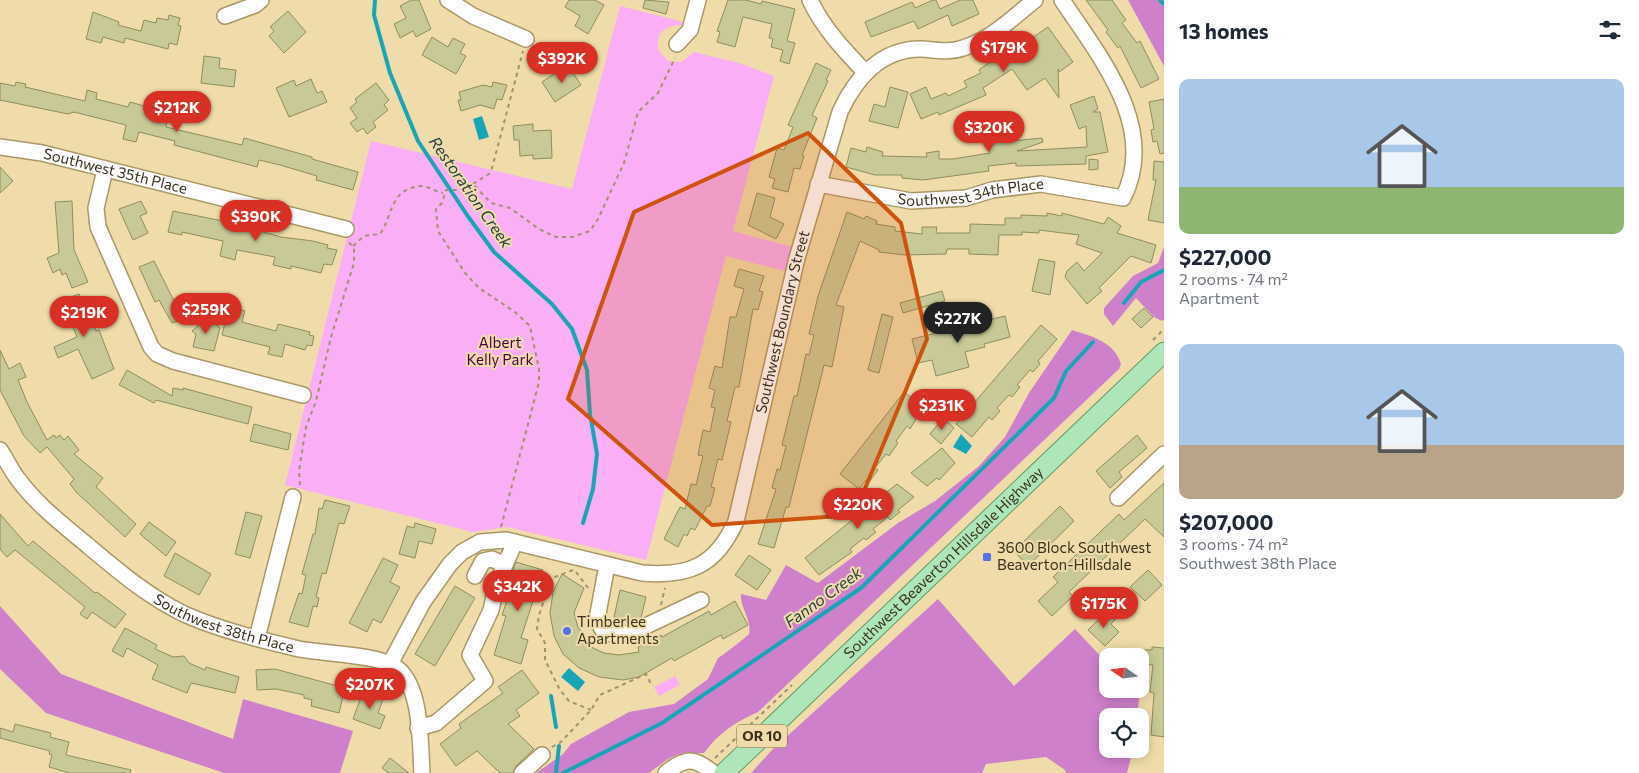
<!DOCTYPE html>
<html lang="en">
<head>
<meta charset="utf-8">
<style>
  body { margin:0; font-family:Commissioner,sans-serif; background:#f6f6f7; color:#1f2937; height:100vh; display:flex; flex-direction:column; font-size:19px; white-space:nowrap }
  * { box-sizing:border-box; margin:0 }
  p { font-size:16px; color:#747a83 }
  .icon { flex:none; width:28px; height:28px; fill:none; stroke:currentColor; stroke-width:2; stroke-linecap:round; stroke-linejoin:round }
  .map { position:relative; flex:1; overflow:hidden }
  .side { display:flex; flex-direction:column; background:#fff; width:475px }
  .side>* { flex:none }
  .needle { width:32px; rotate:284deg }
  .controls { position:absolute; left:1099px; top:648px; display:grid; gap:10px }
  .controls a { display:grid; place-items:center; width:50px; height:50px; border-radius:10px; background:#fff; box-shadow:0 2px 12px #0003; font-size:25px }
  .price { position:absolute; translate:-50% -42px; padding:0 11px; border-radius:18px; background:#d93025; color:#fff; font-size:16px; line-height:32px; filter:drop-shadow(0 1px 2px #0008) }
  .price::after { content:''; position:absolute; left:50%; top:30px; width:15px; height:11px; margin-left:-8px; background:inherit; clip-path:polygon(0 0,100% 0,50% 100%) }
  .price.selected { background:#222; color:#fff }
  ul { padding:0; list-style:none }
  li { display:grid; align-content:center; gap:10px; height:265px; padding:0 15px }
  li span { display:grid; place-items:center; height:155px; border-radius:10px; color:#555 }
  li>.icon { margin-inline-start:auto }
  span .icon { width:90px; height:90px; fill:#fffc; stroke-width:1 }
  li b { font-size:21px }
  h2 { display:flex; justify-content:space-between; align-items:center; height:60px; padding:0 15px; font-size:21px }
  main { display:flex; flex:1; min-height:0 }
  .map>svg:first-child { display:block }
  .green { fill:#faaef5 }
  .forest { fill:#cf80cb }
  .water { fill:#1aa5b7 }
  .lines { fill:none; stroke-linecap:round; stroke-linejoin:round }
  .stream { stroke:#1aa5b7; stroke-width:4 }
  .building { fill:#c8c996; stroke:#8d8e5c }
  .minor-casing { stroke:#ab9868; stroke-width:18 }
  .major-casing { stroke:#629d65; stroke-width:21 }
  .path { stroke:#a1926d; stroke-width:2; stroke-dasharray:4 4; stroke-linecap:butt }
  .minor { stroke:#fff; stroke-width:15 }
  .major { stroke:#aee6b9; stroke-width:19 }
  .marked { fill:#ce530f; fill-opacity:0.2; stroke:#ce530f; stroke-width:4; stroke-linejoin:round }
  .poi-dot { fill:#5272e7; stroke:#f0dcaa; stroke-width:2 }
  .labels { text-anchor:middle; stroke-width:4; stroke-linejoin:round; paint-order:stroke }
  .shield { fill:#f0dcaa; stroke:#716548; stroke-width:1 }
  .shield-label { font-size:14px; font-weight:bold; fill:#3a321e }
  .street-label { font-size:15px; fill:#3a321e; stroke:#f0dcaa }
  .park-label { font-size:15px; fill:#4a0049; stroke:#f0dcaa }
  .poi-label { font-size:15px; fill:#3a321e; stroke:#f0dcaa; text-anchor:start }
  .water-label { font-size:16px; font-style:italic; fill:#233e42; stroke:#f0dcaa }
</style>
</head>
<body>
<main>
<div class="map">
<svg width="1164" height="773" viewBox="0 0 1164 773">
  <rect width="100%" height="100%" fill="#f0dcaa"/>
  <path class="green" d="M620,6L683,22L682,25C666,25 654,33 659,51L668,61L681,62L694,52L739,63L774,76L733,231L792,247L785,271L726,256L646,560L507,527L473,532L285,485L371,141L572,189Z
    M675,676L680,685L659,696L654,687Z"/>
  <path class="forest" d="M1128,0H1164V66Z
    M1164,247V319L1162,321L1154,317L1136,298L1113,326L1104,314V308L1133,276L1158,263Z
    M1072,330C1091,336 1115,342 1121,364L1119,369L758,712C736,722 718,733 704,753L679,754L668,759L649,773H536L563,754L571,744L629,712L674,704L708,679L718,658C721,657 746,637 749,634C752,619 740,609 741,594L766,600L786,565L818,583L898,523L935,501L978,467L1005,437L1029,393Z
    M938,599L1014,686L1075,629L1107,663L1108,689H1140L1141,683L1137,716H1108V749H1133L1127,773H1066L1065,770L1046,757L986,764L982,773H751L772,750Z
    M0,606L61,674L233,739L243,699L353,731L340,773H224L46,713L0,669Z"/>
  <path class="water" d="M482,116L489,137L479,140L473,119Z
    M961,434L972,446L966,454L953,447Z
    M569,668L585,682L578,691L561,677Z"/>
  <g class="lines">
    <path class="stream" d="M375,0L374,15L390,73L418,141L467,215L494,252L552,304L572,329L587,370L590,414L597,454L593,489L583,523
      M1160,0L1164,4
      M1124,303L1141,282L1164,270
      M551,696L556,727
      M556,773L559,746
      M563,773L662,723L861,588L1054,398L1066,371L1093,342"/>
  </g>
  <path class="building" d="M411,0H419L431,29L416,37L413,31L400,38L394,24L406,18L400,6Z
    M569,0H595L604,5L588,34L575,26L580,16L565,7Z
    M645,0L669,2L666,14L643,8Z
    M728,0H746L761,4L762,1L795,9L787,41L795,43L789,64L780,61L783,50L771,47L773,39L769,38L772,24L743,17L735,47L717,42L720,32L717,31Z
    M933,0H936L940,9L960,0H973L979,14L952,26L948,15L918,29L914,21L871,37L865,22L912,2L915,8Z
    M1086,0H1112L1126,20L1122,23L1137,43L1140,41L1159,79L1141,88L1120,46L1118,48L1106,32L1108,30Z
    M288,11L306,32L284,53L269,36L274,31L270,27Z
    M93,12L119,22L118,25L141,31L144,20L156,23L157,18L168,20L169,15L180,18L178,25L181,26L177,45L169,43L168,49L125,38L124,43L103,37L101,43L86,39Z
    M1048,27L1073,62L1059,72L1058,69L1059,98L1045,78L1027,90L1012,69L983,88L986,95L939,115L938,112L921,119L910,94L926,87L931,99L946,93L948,96L967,87L964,81L981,73L979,70L1005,51L1024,40L1026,42Z
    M432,37L448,47L453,38L465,44L460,53L466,56L456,74L422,55Z
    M204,56L220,58L219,68L236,70L234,87L201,83Z
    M816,63L831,70L826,80L828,81L812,115L817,118L802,155L804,156L800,169L794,168L788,192L772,188L775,179L769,177L777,148L784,150L793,127L788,125Z
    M568,65L581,85L555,102L542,82Z
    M311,79L317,93L322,91L327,102L289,117L276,88L294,80L296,86Z
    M16,82L26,84L25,87L85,101L87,90L97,93L96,99L128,107L130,102L169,113L166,127L242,145L244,138L312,157V159L358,172L353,190L316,180L317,176L280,165L259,160L257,167L174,145L175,141L139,132L136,142L123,139L126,125L74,112L68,114L0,100V83L15,86Z
    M493,82L507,85L502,100L497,99L494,109L480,105L461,111L458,100H461L459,92L483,85L492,87Z
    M376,83L389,100L384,105L388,110L373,122L376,127L367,134L363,128L357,132L350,123L357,118L350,108L357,102L355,99Z
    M890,87L908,92L898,128L869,121L874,104L885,107Z
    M1094,96L1098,109L1093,112H1100L1108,152L1086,156V164L1016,166V163L988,166L989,171L923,180L902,178V175H875L846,167L851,148L866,152L867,147L883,152L882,156L927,157L926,153L939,151V159H953L990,153L988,137L1011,134L1012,141L1042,138L1043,142L1017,151L1087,147L1086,126L1079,129L1070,105Z
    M1164,99V153L1160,154L1157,141L1153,142L1151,130L1154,129L1149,102Z
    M533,124V131L551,130L552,158L533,159V155L520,156L519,140H514L513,126Z
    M1089,159L1098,160V169L1089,170Z
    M1154,161L1164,162V223L1148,220L1156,180H1153Z
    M0,167L13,181L0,193Z
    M757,193L775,198L770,217L784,224L776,239L748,225Z
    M72,201L74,250L88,282L72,288L66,273L62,275L60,269L53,273L47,258L59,253L55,202Z
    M141,201L147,213L140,216L148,233L133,240L119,209Z
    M173,211L228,222L281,237L313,241L328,245L327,248L337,250L332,265L324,264L321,273L291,266V269L273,265L275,257L237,250L235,260L220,256L223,241L182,232V235L168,232Z
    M847,212L864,219L866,216L877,221L876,224L895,227V231L922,234V227H937L936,233H970V224L1005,225V218H1021V215L1047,216V213L1062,216V213L1104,224L1108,217L1121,226L1117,233L1156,245L1151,263L1131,256L1099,288L1102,291L1087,304L1065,277L1067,271L1077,262L1084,271L1102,253L1076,244L1079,235L1039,230V233L1022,232V235H999L998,255L969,254V249H947L946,254L905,255L879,252V250L860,241L836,305L844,307L832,367L824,365L789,507H786L774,548L758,544L776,489L772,488L777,469L780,470L786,446L782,445L794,396H797L806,354L809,355L814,335L809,334L818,296Z
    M1039,259L1055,262L1050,295L1032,291Z
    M154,261L177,307L190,301L202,312L172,323L159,300L155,302L139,267Z
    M739,269L764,276L759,291L763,292L758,310L753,309L739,387H735L727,421L731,422L722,460L718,459L711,487L715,488L710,506H707L695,530L691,528L687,536L684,534L678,547L664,539L680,507L685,509L691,484L696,485L703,456L698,455L703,430L710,432L715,408L711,407L715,390L709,388L715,366L722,368L730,317H736L744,289L734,286Z
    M942,291L945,301L903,313L900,303Z
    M79,294L96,331L99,330L114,369L92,379L78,349L58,358L54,347L77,337L70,320L63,323L58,310L65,308L62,300Z
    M229,306L245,311L242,322L276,331L278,324L310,332L309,335L314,336L312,346L307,345L305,350L285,344L282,357L268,354L270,347L222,335Z
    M1144,308L1153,317L1141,328L1132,319Z
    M882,314L893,317L879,373L868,370Z
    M1005,316L1010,337L984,344L985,347L965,352L969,367L936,376L932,360L918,363L912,339Z
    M208,317L220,328L214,351L193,347L196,334L192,331Z
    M1041,325L1057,339L1038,361L1040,364L1033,372L1030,370L1017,385L1020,387L1012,397L1009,395L997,408L1000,411L992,420L989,417L972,437L956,424Z
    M0,350L9,369L20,363L26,377L18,380L27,402L47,440L54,435L56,438L60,435L64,440L68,436L79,450L74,454L103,478L96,487L136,524L125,537L76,492L70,484L74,479L47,447L40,453L24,436L0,390Z
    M127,370L172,396L173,388L183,390V388L252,407L248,424L156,400L154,403L119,385Z
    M904,392L913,399L916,396L926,403L910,429L907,426L896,441L898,443L889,456L886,454L875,468L878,470L869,482L866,480L859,489L840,474Z
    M943,418L954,428L941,444L930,434Z
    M254,424L291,434L288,450L250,441Z
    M1137,435L1147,448L1119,472L1122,477L1110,488L1096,471Z
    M942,448L955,463L939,480L937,478L927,486L911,473Z
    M1164,483V537L1145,519L1069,592L1073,596L1052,616L1038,601L1058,582L1053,577L1119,514L1124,520Z
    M897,484L914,497L898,510L900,512L890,520L888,517L873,529L876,532L866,540L864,538L850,549L852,552L819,575L805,558Z
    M325,500L350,506L344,524L339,523L326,574L322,573L316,597L319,598L317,607L313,606L308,627L289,622L299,593L302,594L306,575L302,574L313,534H315L319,508L322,509Z
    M1060,506L1074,521L1028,566L1014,551Z
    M246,512L262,516L250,558L235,554Z
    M0,514L28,546L33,541L95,593L97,592L126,614L115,628L92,612L87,619L80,614L85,607L15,550L7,557L0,549Z
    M149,522L176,542L166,556L140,534Z
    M415,523L436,529L432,544L419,541L415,558L399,554L407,526L414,528Z
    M175,553L211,574L199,595L164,576Z
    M749,555L771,570L757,590L735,575Z
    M383,558L398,565L390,582L400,587L381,623L373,619L367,632L349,623Z
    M516,562L543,570L521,638L528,640L521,664L494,655L506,616L502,615L511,589L507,588Z
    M1148,570L1162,585L1145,601L1130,587Z
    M562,574L584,588L574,613L578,627L591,647L604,653L619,655L639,652L638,647L661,635L662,637L709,611L711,615L735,601L748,625L723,639L721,635L674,661L672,658L639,677L623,680L599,677L579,668L563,654L554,636L550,613L553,592Z
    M455,586L475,598L435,666L415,654Z
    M620,590L646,597L641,618L633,622L614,617Z
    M1106,612L1115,620L1111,624L1119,632L1105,646L1088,630Z
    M125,628L157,645L155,649L173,657L184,656L189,663L205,670L206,667L239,677L235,693L191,683L187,693L152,679L158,665L127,648L123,657L112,651Z
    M1152,647L1164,648V737L1151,735L1154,693L1150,692L1153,665L1140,664V650H1152Z
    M275,669L345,688L339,713L311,706L312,700L304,698V695L276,689L257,690L256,670Z
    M522,670L539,693L516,710L520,716L508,724L534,749L516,766L513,773H500L477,751L456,766L440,744L461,728L459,724L503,693L498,687Z
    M364,689L384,697L378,713L385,716L380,729L353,719Z
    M15,724L51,733L50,737L69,742L66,755L131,770L130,773H69L49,767L52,755L49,754L50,751L0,738V728L13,732Z
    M390,758L409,773H389L382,768Z"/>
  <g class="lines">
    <defs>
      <g id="minor">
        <path d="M448,0L473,16L526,39"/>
        <path d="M810,0C823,28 844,50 865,72"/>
        <path d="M225,16L255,5L261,0"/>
        <path d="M677,44L690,30L698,0"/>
        <path id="s1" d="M0,147L42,153L346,229"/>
        <path d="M105,170L96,208L98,227L151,347L157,354L173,361L303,395"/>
        <path id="s2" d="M818,184L911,201L966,198L992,190L1041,184L1123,198C1159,127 1099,56 1062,0"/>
        <path id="s3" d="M0,450C6,459 11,470 18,479C36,504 62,524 86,544C117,570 147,596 184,614C220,630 261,640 299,649C324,654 381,654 398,669C422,689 420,744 422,773"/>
        <path d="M1118,498L1164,454"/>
        <path d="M607,565L597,619L602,629L614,635L631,633L701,600"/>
        <path d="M475,576L483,561L492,559L505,565"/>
        <path d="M257,638L293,497"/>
        <path id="s4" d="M390,664L423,602L450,564L462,552L480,542L506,540L642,573C689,577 716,566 736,521L797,258L840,112C855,79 881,48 922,49C936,50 949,53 963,48C992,39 1012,18 1035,0"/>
        <path d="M418,728L436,723L485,681L470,655L491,610L497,583L515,542"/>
        <path d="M522,773L542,755"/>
        <path d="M666,773C685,757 695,757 713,773"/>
      </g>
      <g id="major">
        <path id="s5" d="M724,773L1164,352"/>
      </g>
    </defs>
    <use href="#minor" class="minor-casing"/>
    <use href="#major" class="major-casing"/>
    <path class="path" d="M473,184L489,174L492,168L523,51
      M353,246L364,236L380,234C393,216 389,189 421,186C428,186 436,192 443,193
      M1153,340L1164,329
      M300,485L299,471L306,427L316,401L331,337L354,263V249L349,242
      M501,527L539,382V369L530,326L515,312L479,288L465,273L438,231L436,209L442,203L446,190H459L473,184L491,203L510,208L539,229L556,237H572L590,231L598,219L624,163L638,112L658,93L675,58
      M573,570L555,577L549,586L539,615L537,629L545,643V660L560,690L569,701L591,710
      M576,572L588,588
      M661,605L665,588
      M552,747L561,742L591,710L600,695L646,674L652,686
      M715,758L792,685"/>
    <use href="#minor" class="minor"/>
    <use href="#major" class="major"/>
  </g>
  <path class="marked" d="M808,133L901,223L927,339L854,515L712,525L568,399L634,212Z"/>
  <g class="poi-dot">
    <rect x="982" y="552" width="10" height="10" rx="2.5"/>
    <circle cx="567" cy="631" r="5"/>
  </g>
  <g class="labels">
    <rect class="shield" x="737" y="724.5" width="50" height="23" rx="4"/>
    <g class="shield-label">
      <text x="762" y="741">OR 10</text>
    </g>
    <g class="street-label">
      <text dy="5" stroke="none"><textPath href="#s1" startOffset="118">Southwest 35th Place</textPath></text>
      <text dy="5" stroke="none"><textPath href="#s2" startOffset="155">Southwest 34th Place</textPath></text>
      <text dy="5" stroke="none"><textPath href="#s4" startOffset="642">Southwest Boundary Street</textPath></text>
      <text dy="5" stroke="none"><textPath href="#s5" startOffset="304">Southwest Beaverton Hillsdale Highway</textPath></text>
      <text dy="5" stroke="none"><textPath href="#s3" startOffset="290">Southwest 38th Place</textPath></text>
    </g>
    <g class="park-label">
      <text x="500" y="348">Albert<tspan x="500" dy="17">Kelly Park</tspan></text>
    </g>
    <g class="poi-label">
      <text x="997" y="553">3600 Block Southwest<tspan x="997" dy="17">Beaverton-Hillsdale</tspan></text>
      <text x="577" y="627">Timberlee<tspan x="577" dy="17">Apartments</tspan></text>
    </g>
    <g class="water-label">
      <text transform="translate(471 192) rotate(55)" y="6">Restoration Creek</text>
      <text transform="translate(823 597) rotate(-36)" y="6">Fanno Creek</text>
    </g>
  </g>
</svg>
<div class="controls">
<a><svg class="needle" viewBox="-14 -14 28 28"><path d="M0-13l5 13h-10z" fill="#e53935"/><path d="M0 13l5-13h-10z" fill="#747a83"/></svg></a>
<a><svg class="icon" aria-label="locate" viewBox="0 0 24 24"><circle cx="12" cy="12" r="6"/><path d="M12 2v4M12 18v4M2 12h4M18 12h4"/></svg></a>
</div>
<b class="price" style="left:1004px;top:73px">$179K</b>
<b class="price" style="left:562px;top:84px">$392K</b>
<b class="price" style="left:177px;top:133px">$212K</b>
<b class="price" style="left:989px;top:153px">$320K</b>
<b class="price" style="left:256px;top:242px">$390K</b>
<b class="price" style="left:206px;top:335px">$259K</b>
<b class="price" style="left:84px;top:338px">$219K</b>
<b class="price selected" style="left:958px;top:344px">$227K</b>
<b class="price" style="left:942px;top:431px">$231K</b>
<b class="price" style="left:858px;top:530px">$220K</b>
<b class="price" style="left:518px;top:612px">$342K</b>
<b class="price" style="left:1104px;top:629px">$175K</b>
<b class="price" style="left:370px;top:710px">$207K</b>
</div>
<section class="side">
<h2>13 homes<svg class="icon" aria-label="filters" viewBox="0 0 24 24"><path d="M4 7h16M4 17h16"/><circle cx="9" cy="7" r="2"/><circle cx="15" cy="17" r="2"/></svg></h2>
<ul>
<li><span style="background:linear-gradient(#a9c7e8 70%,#8fb573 0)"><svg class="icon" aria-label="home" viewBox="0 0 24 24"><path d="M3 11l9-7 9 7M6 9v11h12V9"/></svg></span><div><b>$227,000</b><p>2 rooms · 74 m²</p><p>Apartment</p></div></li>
<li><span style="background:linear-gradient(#a9c7e8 65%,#b9a48a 0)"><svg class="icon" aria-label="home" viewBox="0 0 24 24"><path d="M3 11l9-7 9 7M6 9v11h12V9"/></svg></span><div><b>$207,000</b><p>3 rooms · 74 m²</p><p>Southwest 38th Place</p></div></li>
</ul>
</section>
</main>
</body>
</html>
